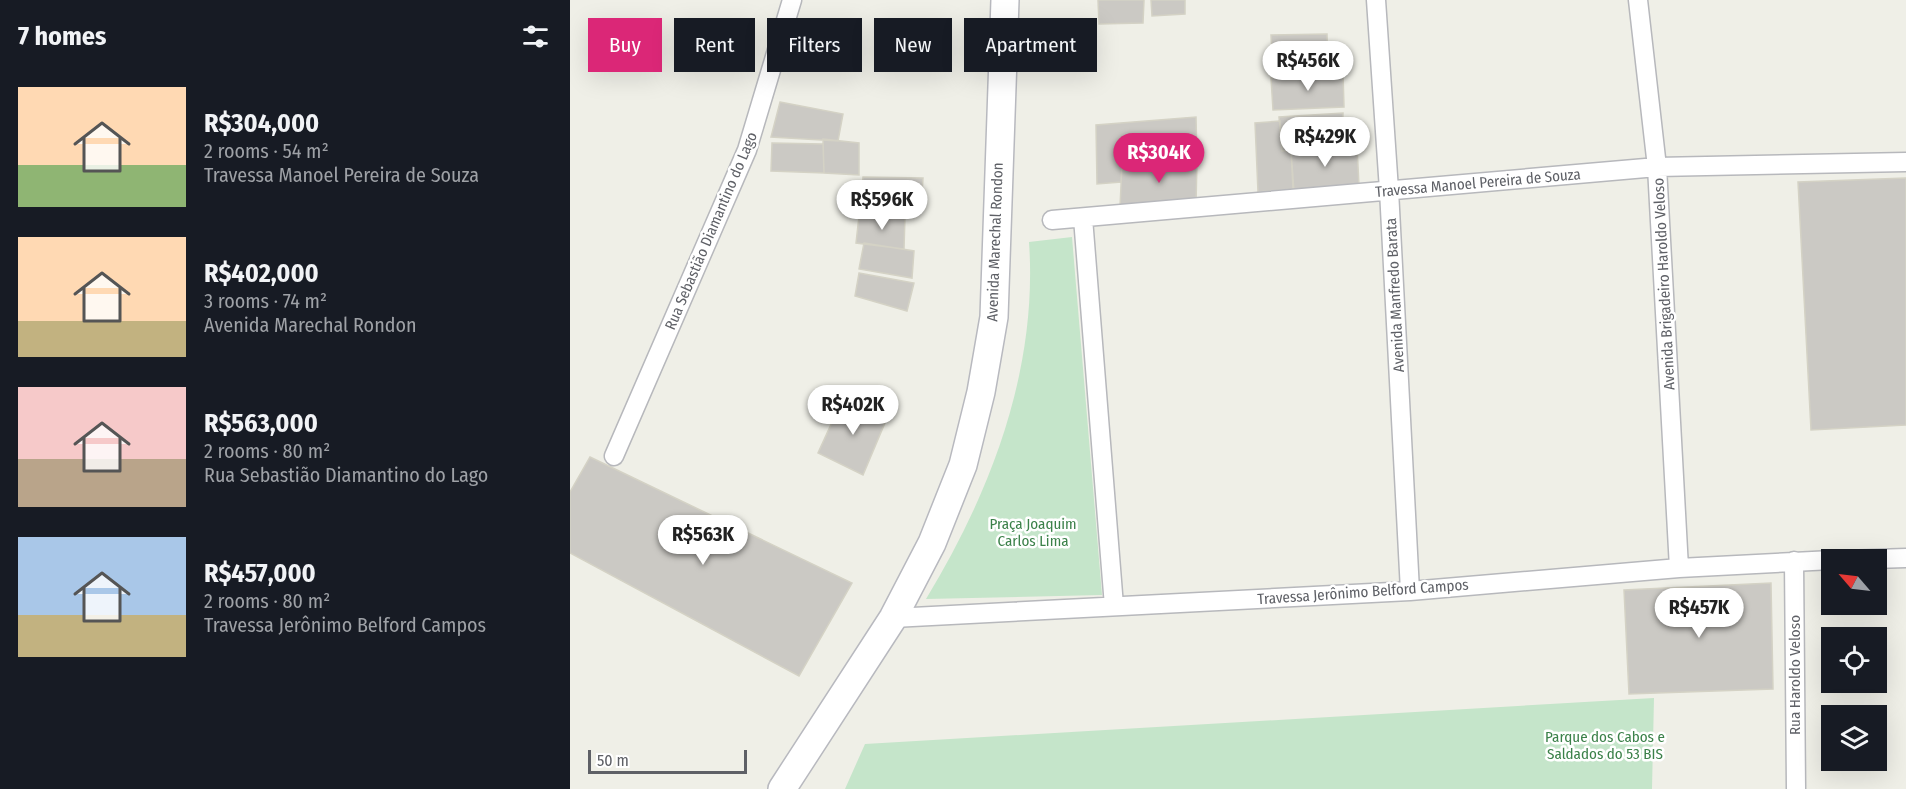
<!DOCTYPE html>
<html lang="en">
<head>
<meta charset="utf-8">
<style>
  body { margin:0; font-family:"Fira Sans Condensed",sans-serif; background:#20242c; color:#f1f3f6; height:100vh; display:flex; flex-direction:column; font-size:22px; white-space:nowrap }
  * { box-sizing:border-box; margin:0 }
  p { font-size:20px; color:#9ea1a6 }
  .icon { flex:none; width:33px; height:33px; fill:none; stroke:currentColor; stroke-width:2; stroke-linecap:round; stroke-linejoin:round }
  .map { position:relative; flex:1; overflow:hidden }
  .side { display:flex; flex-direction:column; background:#171b24; width:570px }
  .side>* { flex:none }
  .hud { position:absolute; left:18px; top:18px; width:570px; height:54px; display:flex; gap:12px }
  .needle { width:39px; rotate:298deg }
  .buttons { position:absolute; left:1251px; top:549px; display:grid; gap:12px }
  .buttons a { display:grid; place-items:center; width:66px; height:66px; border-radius:0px; background:#171b24; box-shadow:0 6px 24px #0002; font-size:30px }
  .scale { position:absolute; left:18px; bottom:15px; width:159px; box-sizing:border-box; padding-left:6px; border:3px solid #5e6066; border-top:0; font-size:16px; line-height:21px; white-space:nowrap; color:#5e6066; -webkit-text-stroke:4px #fff; paint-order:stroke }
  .price { position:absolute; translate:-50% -51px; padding:0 14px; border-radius:21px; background:#fff; color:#222; font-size:20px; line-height:39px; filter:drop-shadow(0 2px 3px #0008) }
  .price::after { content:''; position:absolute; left:50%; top:36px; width:18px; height:14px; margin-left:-9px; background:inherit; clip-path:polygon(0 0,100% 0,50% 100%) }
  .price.active { background:#db2777; color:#fff }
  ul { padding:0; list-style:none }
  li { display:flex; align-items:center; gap:18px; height:150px; padding:0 18px }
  li span { display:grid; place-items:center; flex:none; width:168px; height:120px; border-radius:0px; color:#555 }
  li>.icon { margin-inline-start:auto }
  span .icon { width:72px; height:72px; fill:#fffc; stroke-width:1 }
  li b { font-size:26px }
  h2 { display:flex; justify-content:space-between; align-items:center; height:72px; padding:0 18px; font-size:26px }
  .pill { padding:0 21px; border-radius:0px; background:#171b24; box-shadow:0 6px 24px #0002; font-size:21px; line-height:54px }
  .pill.active { background:#db2777; color:#fff }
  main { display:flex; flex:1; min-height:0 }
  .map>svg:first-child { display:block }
  .green { fill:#c5e5ca }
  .building { fill:#cbc9c4; stroke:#d4d2c5; stroke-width:1.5 }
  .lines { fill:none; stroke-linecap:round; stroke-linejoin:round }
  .street-casing { stroke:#b7b8bc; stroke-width:21 }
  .secondary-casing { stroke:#b8b9bf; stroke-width:30 }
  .street { stroke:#fff; stroke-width:18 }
  .secondary { stroke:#fff; stroke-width:27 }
  .labels { text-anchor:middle; stroke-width:5; stroke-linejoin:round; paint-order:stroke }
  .street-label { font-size:15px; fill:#5e6066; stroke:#fff }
  .park-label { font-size:15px; fill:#3b8149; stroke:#fff }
</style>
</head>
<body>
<main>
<section class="side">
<h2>7 homes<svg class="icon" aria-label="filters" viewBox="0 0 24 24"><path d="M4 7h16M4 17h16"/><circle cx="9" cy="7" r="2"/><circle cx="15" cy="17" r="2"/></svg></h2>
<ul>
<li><span style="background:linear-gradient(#ffd9b3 65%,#8fb573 0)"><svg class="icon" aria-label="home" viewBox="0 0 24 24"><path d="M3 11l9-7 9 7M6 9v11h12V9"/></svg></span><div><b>R$304,000</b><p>2 rooms · 54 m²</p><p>Travessa Manoel Pereira de Souza</p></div></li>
<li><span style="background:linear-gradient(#ffd9b3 70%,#c2b280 0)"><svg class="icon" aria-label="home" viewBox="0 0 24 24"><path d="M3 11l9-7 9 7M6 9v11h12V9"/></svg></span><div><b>R$402,000</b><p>3 rooms · 74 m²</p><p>Avenida Marechal Rondon</p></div></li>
<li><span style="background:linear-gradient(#f6c9c9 60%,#b9a48a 0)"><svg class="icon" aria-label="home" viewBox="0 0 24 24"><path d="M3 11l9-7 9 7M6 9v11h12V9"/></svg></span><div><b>R$563,000</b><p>2 rooms · 80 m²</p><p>Rua Sebastião Diamantino do Lago</p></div></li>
<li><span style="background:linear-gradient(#a9c7e8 65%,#c2b280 0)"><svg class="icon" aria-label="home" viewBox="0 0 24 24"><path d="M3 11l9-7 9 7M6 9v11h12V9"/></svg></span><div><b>R$457,000</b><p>2 rooms · 80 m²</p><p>Travessa Jerônimo Belford Campos</p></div></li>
</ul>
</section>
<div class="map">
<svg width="1336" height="789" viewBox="0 0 1336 789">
  <rect width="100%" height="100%" fill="#efefe7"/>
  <path class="green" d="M502,237L532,595L356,599C421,492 468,370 459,242Z
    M1084,698L1082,789H275L295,744Z"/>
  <path class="building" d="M528,0H574L573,23L529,24Z
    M581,0H615V14L582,16Z
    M757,34L758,71L703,73L701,35Z
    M773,73L774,107L703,110L701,78Z
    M210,102L273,114L268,141L201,137Z
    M773,113L772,147L712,151L709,117Z
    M626,117L627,160L552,165L551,182L527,184L526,125Z
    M710,121L712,151L721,150L723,189L688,192L685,123Z
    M253,139L289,143V175L254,173Z
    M202,143L253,144L254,173L201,171Z
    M787,146L789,186L724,192L721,150Z
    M627,160L626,204L550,207L552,165Z
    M293,177L353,178L351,209L290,210Z
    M1336,178V425L1241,430L1228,182Z
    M289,216H335L334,249L286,243Z
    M294,243L344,251L342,278L289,269Z
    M289,273L344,283L337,311L285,296Z
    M274,396L317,418L293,475L248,453Z
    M20,457L282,583L229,676L0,553V492Z
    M1201,583L1203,689L1059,694L1054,590Z"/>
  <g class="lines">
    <defs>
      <path id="street" d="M806,0L819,190L840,591
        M1068,0L1087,167L1109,568
        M513,218L544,606
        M482,220L1087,167L1336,162
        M44,456L177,150L222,0
        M1273,560L1336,558
        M1224,561L1226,789
        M323,618L840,591L1109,568L1262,560"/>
      <path id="secondary" d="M212,789L323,618L362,543L393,465L411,392L424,317L435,0"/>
    </defs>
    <use href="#street" class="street-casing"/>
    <use href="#secondary" class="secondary-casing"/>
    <use href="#street" class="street"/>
    <use href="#secondary" class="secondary"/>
  </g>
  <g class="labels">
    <g class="street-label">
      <text transform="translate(908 183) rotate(-5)" y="5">Travessa Manoel Pereira de Souza</text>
      <text transform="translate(141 231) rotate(-67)" y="5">Rua Sebastião Diamantino do Lago</text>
      <text transform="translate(425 242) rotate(-88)" y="5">Avenida Marechal Rondon</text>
      <text transform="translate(1094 284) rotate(-93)" y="5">Avenida Brigadeiro Haroldo Veloso</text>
      <text transform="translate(825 295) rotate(-93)" y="5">Avenida Manfredo Barata</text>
      <text transform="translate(793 592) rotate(-4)" y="5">Travessa Jerônimo Belford Campos</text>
      <text transform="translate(1225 675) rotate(-90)" y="5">Rua Haroldo Veloso</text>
    </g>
    <g class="park-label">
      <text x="463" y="529">Praça Joaquim<tspan x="463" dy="17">Carlos Lima</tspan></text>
      <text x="1035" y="742">Parque dos Cabos e<tspan x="1035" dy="17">Saldados do 53 BIS</tspan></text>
    </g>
  </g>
</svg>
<div class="buttons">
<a><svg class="needle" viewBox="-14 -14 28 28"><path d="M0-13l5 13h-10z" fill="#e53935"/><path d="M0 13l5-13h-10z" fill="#9ea1a6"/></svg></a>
<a><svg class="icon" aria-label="locate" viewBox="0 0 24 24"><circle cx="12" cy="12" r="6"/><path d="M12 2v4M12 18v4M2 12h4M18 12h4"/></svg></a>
<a><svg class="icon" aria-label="layers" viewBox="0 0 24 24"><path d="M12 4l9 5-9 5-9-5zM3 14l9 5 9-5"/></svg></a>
</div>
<div class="scale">50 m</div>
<b class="price" style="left:738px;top:92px">R$456K</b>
<b class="price" style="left:755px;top:168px">R$429K</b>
<b class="price active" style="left:589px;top:184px">R$304K</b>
<b class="price" style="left:312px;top:231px">R$596K</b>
<b class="price" style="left:283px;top:436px">R$402K</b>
<b class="price" style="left:133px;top:566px">R$563K</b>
<b class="price" style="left:1129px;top:639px">R$457K</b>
<div class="hud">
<a class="pill active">Buy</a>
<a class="pill">Rent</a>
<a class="pill">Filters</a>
<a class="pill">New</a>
<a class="pill">Apartment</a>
</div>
</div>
</main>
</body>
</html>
